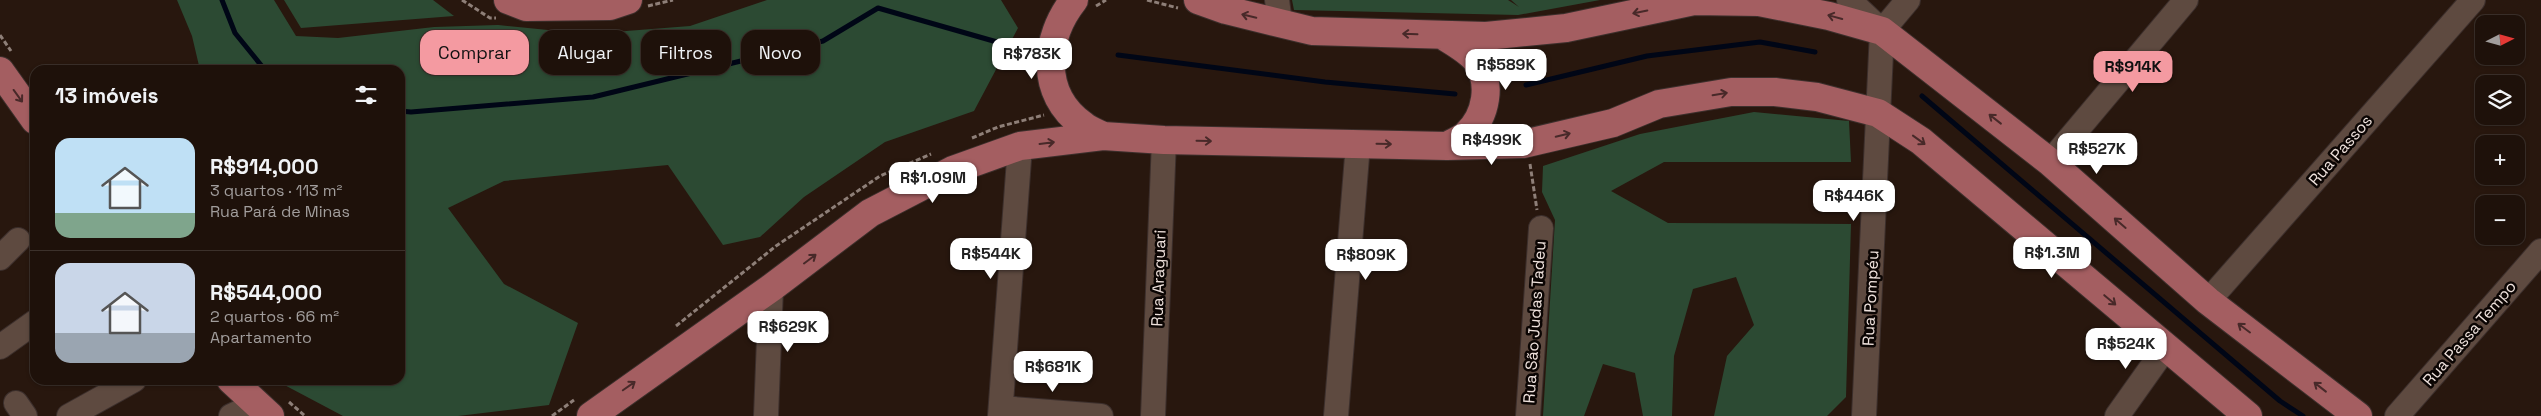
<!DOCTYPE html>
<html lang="pt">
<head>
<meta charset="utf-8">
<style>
  body { margin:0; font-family:"Space Grotesk",sans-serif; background:#261a13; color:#f1f3f6; height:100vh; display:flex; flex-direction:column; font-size:19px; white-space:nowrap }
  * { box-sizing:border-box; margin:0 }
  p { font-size:16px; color:#a19d9c }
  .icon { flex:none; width:28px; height:28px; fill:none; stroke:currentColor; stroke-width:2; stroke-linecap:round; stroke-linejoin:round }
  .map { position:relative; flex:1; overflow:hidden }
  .panel { position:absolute; left:30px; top:65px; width:375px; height:320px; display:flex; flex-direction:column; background:#1e110a; border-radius:15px; box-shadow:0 1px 4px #0004,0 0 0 1px #3c312b }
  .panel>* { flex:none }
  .hud { position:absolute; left:420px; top:30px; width:475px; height:45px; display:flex; gap:10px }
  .needle { width:32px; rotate:84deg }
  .fabs { position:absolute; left:2475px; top:15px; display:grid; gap:10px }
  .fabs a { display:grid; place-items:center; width:50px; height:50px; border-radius:10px; background:#1e110a; box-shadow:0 1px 4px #0004,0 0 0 1px #3c312b; font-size:25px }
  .price { position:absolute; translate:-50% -42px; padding:0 11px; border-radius:10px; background:#fff; color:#222; font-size:16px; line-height:32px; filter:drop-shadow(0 1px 2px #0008) }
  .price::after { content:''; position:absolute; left:50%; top:30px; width:15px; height:11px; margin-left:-8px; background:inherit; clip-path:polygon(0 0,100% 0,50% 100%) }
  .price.current { background:#f49aa1; color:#111 }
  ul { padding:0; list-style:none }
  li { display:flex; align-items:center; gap:15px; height:125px; padding:0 25px }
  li+li { border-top:1px solid #3c312b }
  li span { display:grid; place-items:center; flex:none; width:140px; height:100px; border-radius:15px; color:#555 }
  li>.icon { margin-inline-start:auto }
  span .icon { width:60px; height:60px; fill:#fffc; stroke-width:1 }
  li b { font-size:21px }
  h2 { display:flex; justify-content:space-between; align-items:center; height:60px; padding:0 25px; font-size:21px }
  .tag { padding:0 18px; border-radius:15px; background:#1e110a; box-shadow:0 1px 4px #0004,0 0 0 1px #3c312b; font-size:18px; line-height:45px }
  .tag.current { background:#f49aa1; color:#111 }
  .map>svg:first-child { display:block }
  .green { fill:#2c4a33 }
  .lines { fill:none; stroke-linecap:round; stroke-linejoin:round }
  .stream { stroke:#000616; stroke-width:5 }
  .minor-casing { stroke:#3c2f2c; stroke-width:26 }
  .major-casing { stroke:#3c2f2c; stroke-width:30 }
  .path { stroke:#8e7f78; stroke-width:3; stroke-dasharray:5 2.5; stroke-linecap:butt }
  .minor { stroke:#5e4a40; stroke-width:24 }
  .major { stroke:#a45e61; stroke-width:28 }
  .oneway { stroke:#482929 }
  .labels { text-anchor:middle; stroke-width:5; stroke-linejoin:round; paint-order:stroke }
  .street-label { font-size:16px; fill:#eee1dc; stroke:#0b0503 }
</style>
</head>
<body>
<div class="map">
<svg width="2541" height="416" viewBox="0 0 2541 416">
  <rect width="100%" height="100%" fill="#28170e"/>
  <path class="green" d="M177,0H274L296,36L338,38L434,27L498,25L588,34L690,26L767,0H1001L1018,28L974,111L885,142L804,197L760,237L723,245L668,165L504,181L448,208L504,284L578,323L549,405L458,416H343L275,380H400V70H200L192,36Z
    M284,0H433L454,16L301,28Z
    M1292,0H1508L1519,7L1511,0H1600L1518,15L1294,10Z
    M1754,112L1849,121L1851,162H1664L1611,191L1668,223L1851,224L1846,397L1827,416H1714L1727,356L1754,325L1736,277L1693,289L1674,356L1672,416H1643L1635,373L1603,364L1584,416H1543L1555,220L1542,192L1543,166L1640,134Z"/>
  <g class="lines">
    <path class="stream" d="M222,0L235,33L265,70
      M1118,55L1325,82L1455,94
      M1526,85L1647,56L1760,42L1815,52
      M1922,96L2280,401L2303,416
      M400,111L411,112L593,97L823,41L878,8L1011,46"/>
    <defs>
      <path id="minor" d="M1277,0L1280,23
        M1849,0L1882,31
        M1882,31L1908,0
        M2050,162L2186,0
        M0,258L18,240
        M2208,301L2473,0
        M0,347L35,322
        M16,403L25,416
        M1001,408L1101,416
        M69,416L134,380
        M231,416L256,404
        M766,416L771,288
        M1000,416L1020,146
        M1153,416L1164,140
        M1336,416L1358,144
        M1528,416L1541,228
        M1864,416L1882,31
        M2117,416L2166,347
        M2397,416L2541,251"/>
      <path id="major" d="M508,0L526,7L610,6L628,0
        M1074,0C1044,38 1039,94 1083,125C1089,130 1097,133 1103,136
        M1198,0L1226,10L1312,31L1486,36L1566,28L1694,1L1759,2L1829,16L1882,31L2050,162L2208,301L2358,416
        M1442,35C1453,42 1468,50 1476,60C1493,83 1486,116 1467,134C1462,139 1453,142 1447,146
        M0,71L35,120
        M231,380L270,416
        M591,416L771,288L870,213L953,170L1020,146L1103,136L1164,140L1447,146L1523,144L1613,123L1659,104L1731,92H1775L1817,97L1878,113L1921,141L2248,416"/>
    </defs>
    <use href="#minor" class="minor-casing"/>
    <use href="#major" class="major-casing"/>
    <path class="path" d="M462,0L490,18H496
      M1147,0L1178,8
      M648,6L673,0
      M1096,6L1106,0
      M0,35L11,51
      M972,138L998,127L1044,115
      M1530,164L1537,210
      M676,326L776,246L880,176L931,154
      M289,402L305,416
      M552,416L574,400"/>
    <use href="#minor" class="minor"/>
    <use href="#major" class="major"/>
  </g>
  <defs><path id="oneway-shaft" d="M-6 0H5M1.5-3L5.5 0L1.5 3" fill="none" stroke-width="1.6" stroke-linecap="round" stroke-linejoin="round" transform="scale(1.25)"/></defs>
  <g class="oneway">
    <use href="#oneway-shaft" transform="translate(1640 12) rotate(168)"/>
    <use href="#oneway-shaft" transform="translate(1249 16) rotate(-167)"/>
    <use href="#oneway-shaft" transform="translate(1835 17) rotate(-165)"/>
    <use href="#oneway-shaft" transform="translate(1410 34) rotate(-178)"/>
    <use href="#oneway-shaft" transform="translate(1720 94) rotate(-9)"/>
    <use href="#oneway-shaft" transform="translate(18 96) rotate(54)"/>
    <use href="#oneway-shaft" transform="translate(1995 119) rotate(-142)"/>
    <use href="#oneway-shaft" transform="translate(1563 135) rotate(-13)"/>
    <use href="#oneway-shaft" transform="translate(1919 140) rotate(36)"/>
    <use href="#oneway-shaft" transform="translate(1204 141) rotate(1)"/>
    <use href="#oneway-shaft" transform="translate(1047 143) rotate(-7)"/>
    <use href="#oneway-shaft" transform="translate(1384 144) rotate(1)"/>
    <use href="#oneway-shaft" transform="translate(2120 223) rotate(-139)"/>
    <use href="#oneway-shaft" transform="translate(810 259) rotate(-37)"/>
    <use href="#oneway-shaft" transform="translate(2110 300) rotate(40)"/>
    <use href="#oneway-shaft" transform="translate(2244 328) rotate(-143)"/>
    <use href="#oneway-shaft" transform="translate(629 386) rotate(-35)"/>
    <use href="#oneway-shaft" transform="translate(2320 387) rotate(-142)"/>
  </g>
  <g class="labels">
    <g class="street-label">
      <text transform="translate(2340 150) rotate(-49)" y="6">Rua Passos</text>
      <text transform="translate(1158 278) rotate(-88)" y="6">Rua Araguari</text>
      <text transform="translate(1870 298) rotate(-87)" y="6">Rua Pompéu</text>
      <text transform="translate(1534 322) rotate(-86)" y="6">Rua São Judas Tadeu</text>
      <text transform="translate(2469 333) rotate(-49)" y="6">Rua Passa Tempo</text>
    </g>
  </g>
</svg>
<div class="fabs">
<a><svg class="needle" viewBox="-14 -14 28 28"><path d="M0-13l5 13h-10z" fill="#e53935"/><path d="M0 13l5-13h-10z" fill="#a19d9c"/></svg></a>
<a><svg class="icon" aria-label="layers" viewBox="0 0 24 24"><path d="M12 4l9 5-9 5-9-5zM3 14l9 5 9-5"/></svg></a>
<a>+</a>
<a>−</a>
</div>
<b class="price" style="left:1032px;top:80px">R$783K</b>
<b class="price" style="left:1506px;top:91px">R$589K</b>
<b class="price current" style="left:2133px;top:93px">R$914K</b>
<b class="price" style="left:1492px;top:166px">R$499K</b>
<b class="price" style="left:2097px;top:175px">R$527K</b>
<b class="price" style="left:933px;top:204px">R$1.09M</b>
<b class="price" style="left:1854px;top:222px">R$446K</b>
<b class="price" style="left:2052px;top:279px">R$1.3M</b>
<b class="price" style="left:991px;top:280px">R$544K</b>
<b class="price" style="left:1366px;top:281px">R$809K</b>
<b class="price" style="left:788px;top:353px">R$629K</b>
<b class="price" style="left:2126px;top:370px">R$524K</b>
<b class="price" style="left:1053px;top:393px">R$681K</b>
<div class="hud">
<a class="tag current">Comprar</a>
<a class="tag">Alugar</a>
<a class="tag">Filtros</a>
<a class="tag">Novo</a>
</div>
<section class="panel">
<h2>13 imóveis<svg class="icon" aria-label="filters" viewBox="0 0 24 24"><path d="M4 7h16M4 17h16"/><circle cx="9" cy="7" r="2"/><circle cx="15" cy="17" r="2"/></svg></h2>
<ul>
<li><span style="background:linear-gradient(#bfe0f5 75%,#7fa58c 0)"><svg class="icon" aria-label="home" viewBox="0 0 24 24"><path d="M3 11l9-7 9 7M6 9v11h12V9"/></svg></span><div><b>R$914,000</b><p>3 quartos · 113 m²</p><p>Rua Pará de Minas</p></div></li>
<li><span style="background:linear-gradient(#c9d6e8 70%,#9aa5b1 0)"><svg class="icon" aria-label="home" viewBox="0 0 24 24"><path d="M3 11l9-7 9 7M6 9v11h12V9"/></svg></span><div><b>R$544,000</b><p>2 quartos · 66 m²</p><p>Apartamento</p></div></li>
</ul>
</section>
</div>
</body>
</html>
